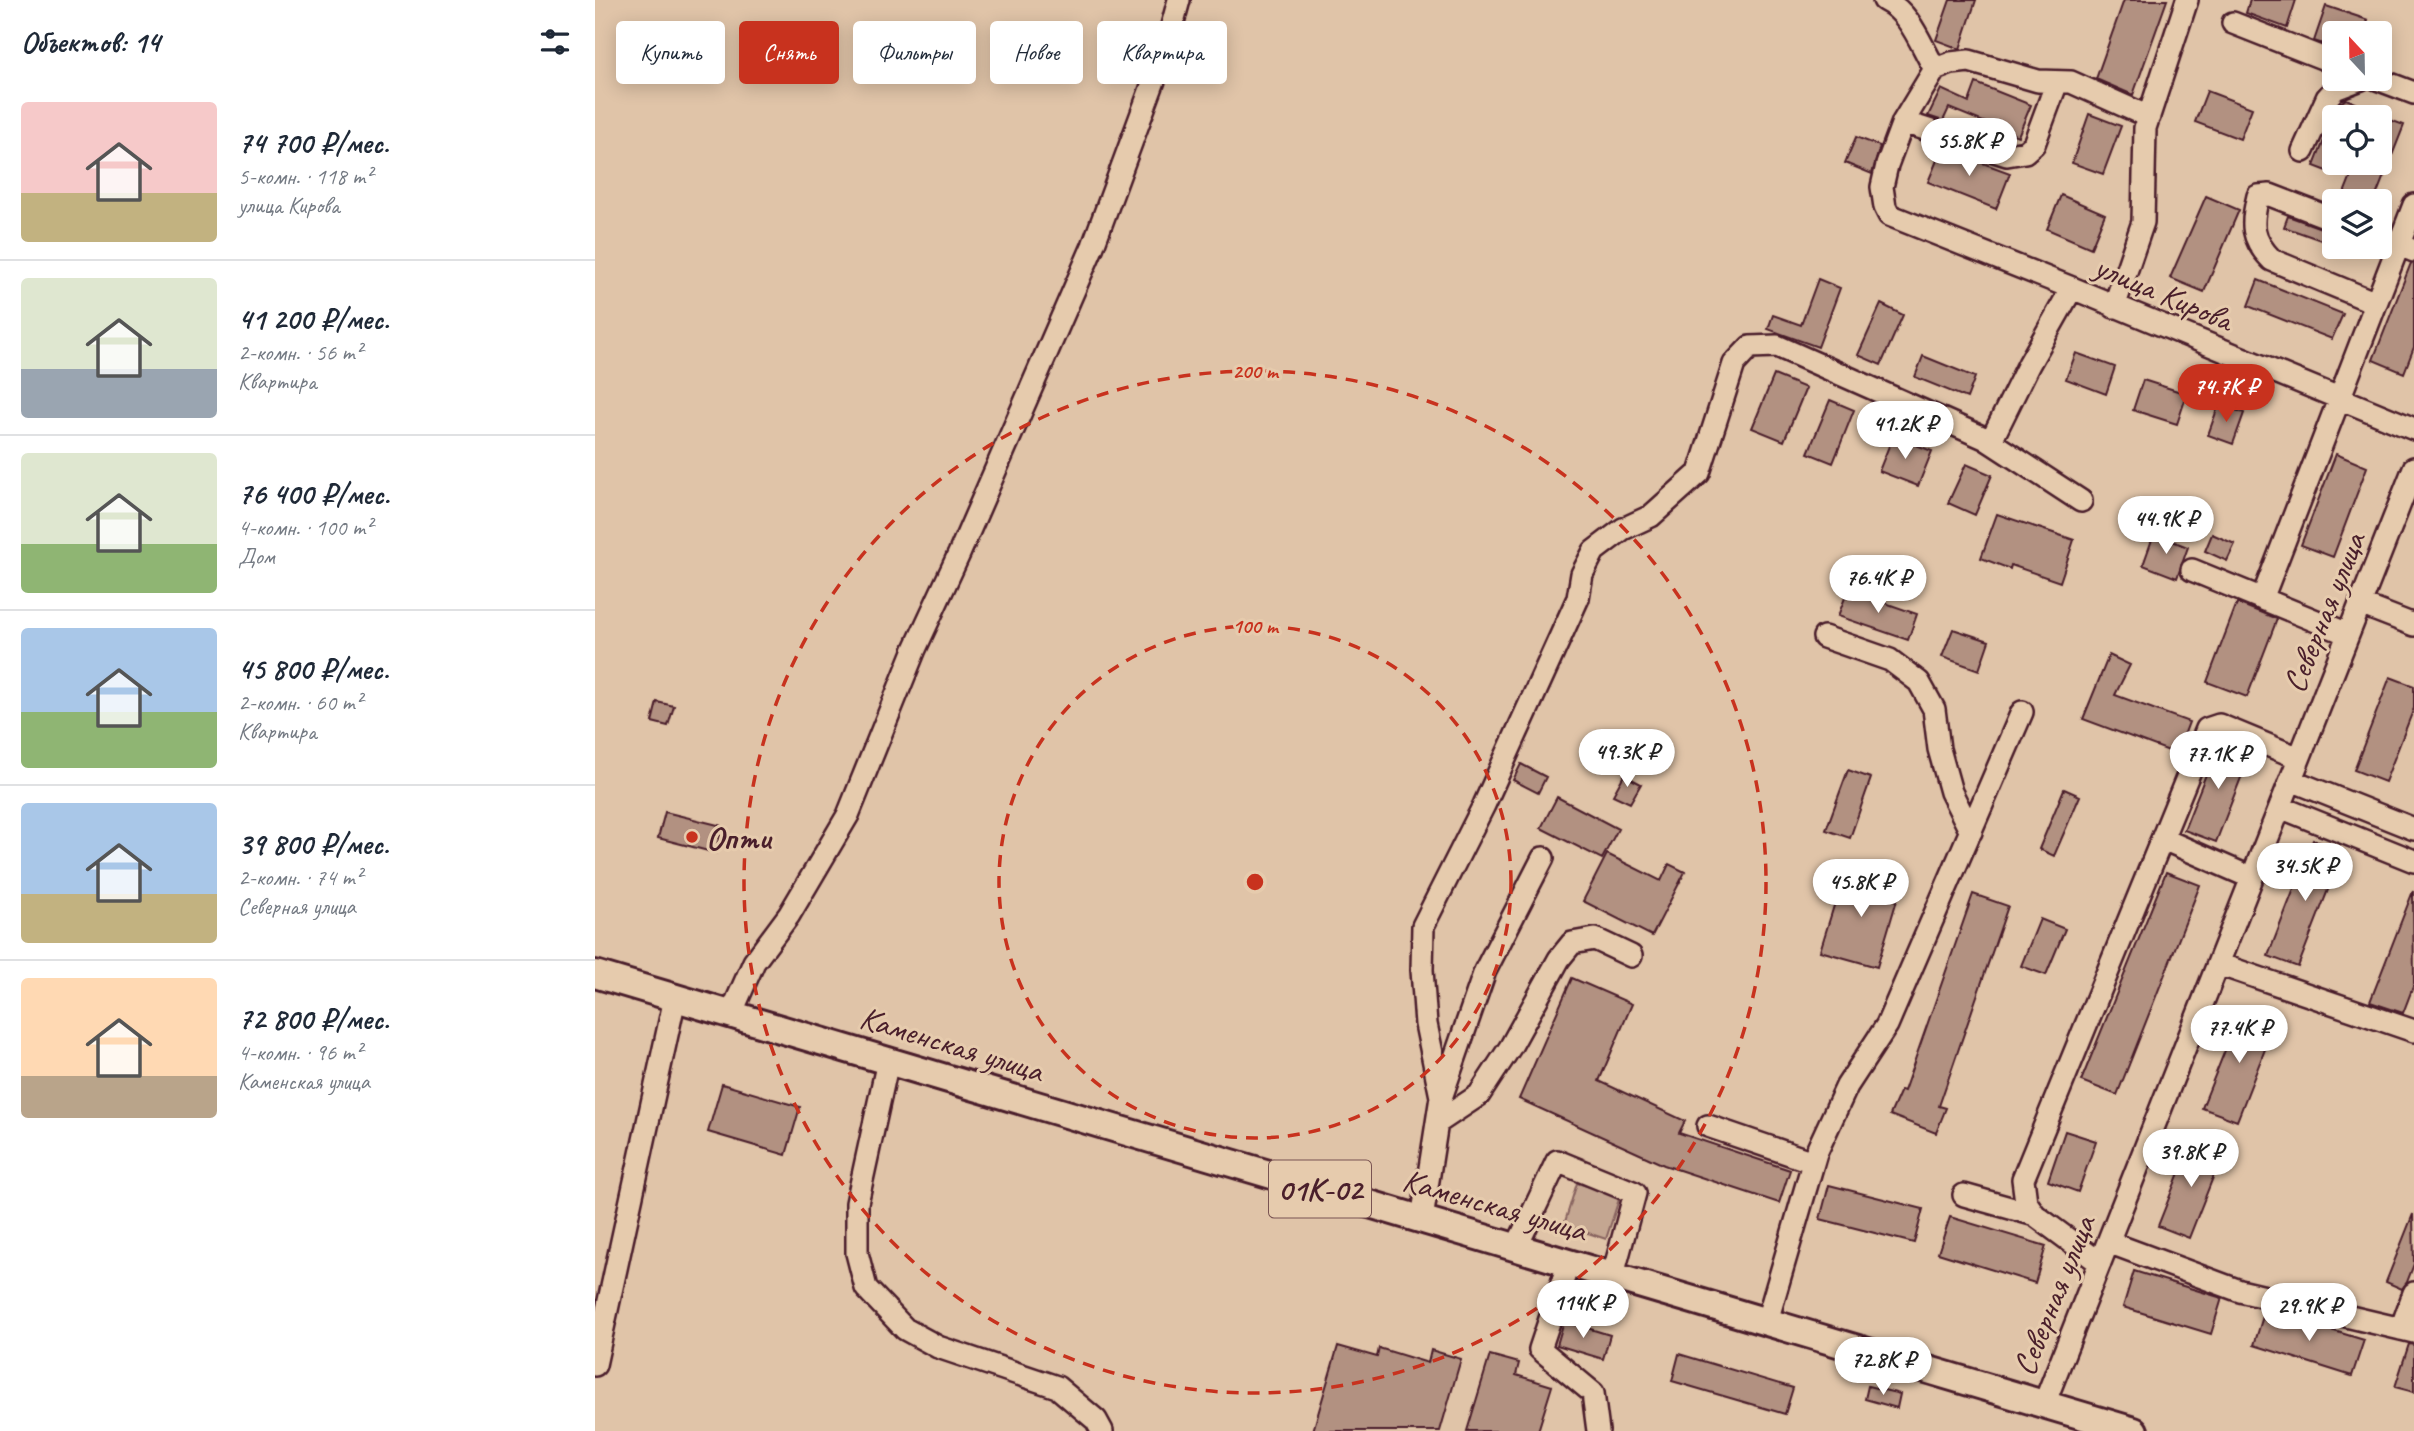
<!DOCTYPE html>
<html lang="ru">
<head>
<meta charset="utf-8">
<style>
  body { margin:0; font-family:Caveat,sans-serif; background:#f2f2f3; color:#1f2937; height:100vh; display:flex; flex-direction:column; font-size:26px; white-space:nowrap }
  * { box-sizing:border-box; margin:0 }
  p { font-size:23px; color:#747a83 }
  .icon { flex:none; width:38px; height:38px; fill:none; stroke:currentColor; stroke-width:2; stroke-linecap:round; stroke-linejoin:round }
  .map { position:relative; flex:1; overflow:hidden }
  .drawer { display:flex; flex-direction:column; background:#fff; width:595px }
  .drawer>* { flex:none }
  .banner { position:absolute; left:21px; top:21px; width:665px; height:63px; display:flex; gap:14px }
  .needle { width:46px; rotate:338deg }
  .buttons { position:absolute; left:1727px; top:21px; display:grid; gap:14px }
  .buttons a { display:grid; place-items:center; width:70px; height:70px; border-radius:7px; background:#fff; box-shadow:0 4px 18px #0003; font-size:35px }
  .price { position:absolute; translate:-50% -60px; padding:0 16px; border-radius:24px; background:#fff; color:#222; font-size:23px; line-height:46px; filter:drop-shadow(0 2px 4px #0008) }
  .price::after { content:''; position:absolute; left:50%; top:42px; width:21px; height:16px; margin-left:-10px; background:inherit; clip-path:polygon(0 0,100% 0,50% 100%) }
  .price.on { background:#c8321e; color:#fff }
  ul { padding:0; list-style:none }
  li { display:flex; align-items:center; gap:21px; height:175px; padding:0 21px }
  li+li { border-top:2px solid #e0e1e3 }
  li span { display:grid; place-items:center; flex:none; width:196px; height:140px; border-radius:7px; color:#555 }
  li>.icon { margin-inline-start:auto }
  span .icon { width:84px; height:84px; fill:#fffc; stroke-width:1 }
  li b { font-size:30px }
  h2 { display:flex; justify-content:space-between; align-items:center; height:84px; padding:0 21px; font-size:30px }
  .tag { padding:0 24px; border-radius:7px; background:#fff; box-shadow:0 4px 18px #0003; font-size:24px; line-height:63px }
  .tag.on { background:#c8321e; color:#fff }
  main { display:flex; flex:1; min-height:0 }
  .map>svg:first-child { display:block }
  .green { fill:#c4a691; stroke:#87625e; stroke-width:2 }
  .building { fill:#b29181; stroke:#4a1f2b; stroke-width:2 }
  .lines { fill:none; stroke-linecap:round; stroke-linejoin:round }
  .minor-casing { stroke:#4a1f2b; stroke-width:26 }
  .major-casing { stroke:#4a1f2b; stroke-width:32 }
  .minor { stroke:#e6cbad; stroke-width:21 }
  .major { stroke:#e6cbad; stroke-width:26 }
  .ring { fill:none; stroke:#c8321e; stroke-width:3.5; stroke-dasharray:12 9 }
  .poi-dot { fill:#c8321e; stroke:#e6cbad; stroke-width:2.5 }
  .labels { text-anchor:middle; stroke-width:6; stroke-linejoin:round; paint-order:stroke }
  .shield { fill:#e6cbad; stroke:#795352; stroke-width:2 }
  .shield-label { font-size:32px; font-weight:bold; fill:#4a1f2b }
  .street-label { font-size:33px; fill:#4a1f2b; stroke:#e6cbad }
  .poi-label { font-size:33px; font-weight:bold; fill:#4a1f2b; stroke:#e6cbad; text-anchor:start }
  .centre { fill:#c8321e; stroke:#e6cbad; stroke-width:3.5 }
  .ring-label { font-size:21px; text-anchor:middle; font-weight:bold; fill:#c8321e; stroke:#e6cbad; stroke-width:6; stroke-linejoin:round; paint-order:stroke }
</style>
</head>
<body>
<main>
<section class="drawer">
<h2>Объектов: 14<svg class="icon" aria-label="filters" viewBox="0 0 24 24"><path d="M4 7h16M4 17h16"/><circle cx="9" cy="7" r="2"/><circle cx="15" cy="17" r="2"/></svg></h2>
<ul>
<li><span style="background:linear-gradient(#f6c9c9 65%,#c2b280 0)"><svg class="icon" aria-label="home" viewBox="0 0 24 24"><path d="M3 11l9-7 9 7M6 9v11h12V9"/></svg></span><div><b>74 700 ₽/мес.</b><p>5-комн. · 118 m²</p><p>улица Кирова</p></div></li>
<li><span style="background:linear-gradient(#dfe7d0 65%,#9aa5b1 0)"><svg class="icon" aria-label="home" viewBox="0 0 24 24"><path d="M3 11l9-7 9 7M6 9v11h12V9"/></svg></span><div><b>41 200 ₽/мес.</b><p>2-комн. · 56 m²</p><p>Квартира</p></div></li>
<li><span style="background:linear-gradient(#dfe7d0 65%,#8fb573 0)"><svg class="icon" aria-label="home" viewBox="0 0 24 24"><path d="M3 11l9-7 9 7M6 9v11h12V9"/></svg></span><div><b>76 400 ₽/мес.</b><p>4-комн. · 100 m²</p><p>Дом</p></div></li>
<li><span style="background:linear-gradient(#a9c7e8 60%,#8fb573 0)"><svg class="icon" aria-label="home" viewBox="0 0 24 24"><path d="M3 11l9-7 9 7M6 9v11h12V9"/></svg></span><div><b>45 800 ₽/мес.</b><p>2-комн. · 60 m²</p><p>Квартира</p></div></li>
<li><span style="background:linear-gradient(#a9c7e8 65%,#c2b280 0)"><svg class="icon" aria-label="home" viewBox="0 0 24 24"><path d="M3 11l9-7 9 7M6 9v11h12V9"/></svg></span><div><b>39 800 ₽/мес.</b><p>2-комн. · 74 m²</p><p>Северная улица</p></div></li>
<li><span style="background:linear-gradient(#ffd9b3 70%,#b9a48a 0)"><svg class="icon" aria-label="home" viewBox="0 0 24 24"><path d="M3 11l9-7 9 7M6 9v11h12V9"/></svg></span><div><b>72 800 ₽/мес.</b><p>4-комн. · 96 m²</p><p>Каменская улица</p></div></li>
</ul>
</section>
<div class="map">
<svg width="1819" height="1431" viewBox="0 0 1819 1431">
  <rect width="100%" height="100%" fill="#e0c4a8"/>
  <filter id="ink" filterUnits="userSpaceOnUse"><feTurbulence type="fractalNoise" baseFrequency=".0143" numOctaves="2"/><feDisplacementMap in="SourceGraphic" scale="14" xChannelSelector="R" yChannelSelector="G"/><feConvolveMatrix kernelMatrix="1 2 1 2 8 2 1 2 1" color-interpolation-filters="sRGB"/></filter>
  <g filter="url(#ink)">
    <path class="green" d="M982,1183L1025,1196L1011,1239L969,1225Z"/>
    <path class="building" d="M1355,0H1381L1365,49L1341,40Z
      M1529,0H1572L1538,95L1501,79Z
      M1655,0H1701L1692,28L1651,13Z
      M1731,6L1773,20L1769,33H1740V48L1719,41Z
      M1381,83L1436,105L1423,136L1354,108L1348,121L1333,116L1346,89L1374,102Z
      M1612,91L1657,108L1645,139L1600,122Z
      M1751,99L1761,103L1760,107L1809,125L1779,201H1746L1761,163H1785V117H1740V174L1719,166L1743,105Z
      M1494,114L1526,126L1508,174L1477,163Z
      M1261,137L1285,146L1277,174L1250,163Z
      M1347,148L1415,173L1401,209L1333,182Z
      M1466,195L1510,214L1496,248L1452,229Z
      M1611,196L1644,210L1609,292L1575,278Z
      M1693,216L1740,233V245L1689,227Z
      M1816,263L1819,264V347L1809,373L1778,360Z
      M1223,279L1245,288L1223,347L1173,329L1178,315L1206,325Z
      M1663,280L1748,314L1737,339L1653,306Z
      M1286,304L1308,315L1286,365L1263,355Z
      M1481,353L1520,367L1511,394L1471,379Z
      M1328,356L1380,377L1372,398L1320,377Z
      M1179,375L1211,388L1189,441L1157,428Z
      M1548,380L1592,394L1582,424L1538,410Z
      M1235,400L1259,410L1238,463L1213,453Z
      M1624,404L1649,413L1638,444L1613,435Z
      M1298,436L1337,451L1323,486L1284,471Z
      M1741,454L1772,467L1738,557L1706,545Z
      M1371,464L1397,475L1380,515L1353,503Z
      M1402,514L1479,540L1465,582L1416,565L1415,569L1386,558Z
      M1559,534L1593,547L1582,578L1548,565Z
      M1617,534L1640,544L1632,561L1610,551Z
      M1253,590L1322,614L1313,640L1243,616Z
      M1642,603L1682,619L1652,697L1612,682Z
      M1358,629L1394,641L1384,670L1347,657Z
      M1514,655L1535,665L1520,695L1594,722L1582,754L1488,719Z
      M1795,677L1819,686V708L1790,782L1759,770Z
      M62,702L79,706L73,726L57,722Z
      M1625,739L1656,752L1621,842L1589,830Z
      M926,764L951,777L943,793L918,780Z
      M1253,770L1276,778L1255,838L1231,830Z
      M1029,775L1046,784L1035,803L1018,795Z
      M1469,789L1485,796L1459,856L1444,849Z
      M962,797L1023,829L1007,859L946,828Z
      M70,812L127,826L121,853L63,838Z
      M1718,840L1748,851L1703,967L1673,956Z
      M1012,854L1066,881L1074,864L1090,872L1057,936L988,901Z
      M1250,870L1306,886L1282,967L1225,951Z
      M1571,872L1605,885L1522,1095L1486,1081Z
      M1818,891L1819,984L1808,1013L1775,1002Z
      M1378,894L1413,906L1344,1106L1351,1108L1341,1133L1295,1115L1306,1090L1309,1091Z
      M1445,919L1470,929L1451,975L1426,966Z
      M977,978L1037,1004L1004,1081L1090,1121L1084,1133L1195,1170L1184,1203L1069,1165L924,1099Z
      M1647,1008L1681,1021L1642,1121L1607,1108Z
      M127,1084L205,1107L191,1155L113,1132Z
      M1470,1131L1501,1141L1483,1192L1453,1181Z
      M1597,1140L1628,1152L1594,1238L1563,1226Z
      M1234,1185L1328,1209L1319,1243L1225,1219Z
      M1818,1214L1819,1264L1812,1282L1807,1289L1791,1282Z
      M1355,1217L1451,1246L1440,1283L1343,1253Z
      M1539,1271L1627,1298L1616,1334L1528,1307Z
      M1670,1310L1769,1340L1757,1376L1659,1345Z
      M969,1321L1015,1335L1008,1359L962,1345Z
      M1814,1344L1819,1345V1392L1800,1387Z
      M743,1346L782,1357L784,1348L833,1363L836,1350L866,1359L845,1431H718Z
      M1084,1354L1198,1388L1190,1414L1077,1381Z
      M895,1355L924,1363L921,1375L957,1386L943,1431H872Z
      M1273,1386L1305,1394L1302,1408L1270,1399Z"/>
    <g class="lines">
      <defs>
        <path id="minor" d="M1289,0C1316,13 1325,44 1340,69
          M1638,23L1740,63
          M1782,79L1819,93
          M1554,117L1476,82L1443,81L1374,61L1356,63L1340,69L1308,122L1292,165L1287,187L1290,207L1294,215L1477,288L1819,429
          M1308,122L1412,155L1430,152L1439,144L1462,82
          M1708,151L1732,98L1740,89L1766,79
          M1740,220L1675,195L1663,196C1656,224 1656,239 1677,260L1781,303
          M1785,237L1819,251
          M1519,307L1548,222L1550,128L1592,0
          M1391,439L1486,501
          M1597,570L1753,634
          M1667,599L1819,205
          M1765,604L1819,625
          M1229,637L1295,660L1324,682L1339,709L1344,749L1356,792L1376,832
          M1696,780L1819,829
          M1685,807L1819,861
          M1568,839L1657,878
          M1623,964L1819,1031
          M136,1014L159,962L194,915L253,815L320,649L364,554L498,246L571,48L584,0
          M293,1061L262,1203V1253L271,1288L310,1329L343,1347L462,1387L501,1420L507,1431
          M847,1095L890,971L948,858
          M842,1123L884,1095L916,1046L964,959L977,943L1000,939L1036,956
          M1113,1126L1218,1162
          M1369,1195L1440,1215
          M827,1219L846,1097L831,1024L827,970L828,926L889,805L983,598L987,574L999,551L1028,529L1056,516L1104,473L1139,364L1155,347L1182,346L1396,441L1434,364L1477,288
          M1513,1242L1645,1291L1819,1332
          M921,1248L962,1161L1040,1193L1018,1275
          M974,1262L945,1349L998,1393L1003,1431
          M1505,1263L1440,1215L1431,1202L1428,1179L1612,729L1624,725L1704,758
          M1172,1321L1221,1153L1252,1086L1292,1025L1427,712
          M1806,1329L1819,1293
          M0,1365L80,998
          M1449,1404L1819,468"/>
        <path id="major" d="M0,974L1539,1431"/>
      </defs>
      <use href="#minor" class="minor-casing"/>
      <use href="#major" class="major-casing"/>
      <use href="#minor" class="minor"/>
      <use href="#major" class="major"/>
    </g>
  </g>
  <g class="ring">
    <circle cx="660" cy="882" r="256"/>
    <circle cx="660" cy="882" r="511"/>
  </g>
  <circle class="poi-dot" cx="97" cy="837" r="7"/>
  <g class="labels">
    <rect class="shield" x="674" y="1160.5" width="102" height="57" rx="5"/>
    <g class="shield-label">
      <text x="725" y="1200">01К-02</text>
    </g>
    <g class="street-label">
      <text transform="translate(1569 292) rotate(23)" y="12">улица Кирова</text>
      <text transform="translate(1728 612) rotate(-68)" y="12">Северная улица</text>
      <text transform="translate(357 1043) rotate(17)" y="12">Каменская улица</text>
      <text transform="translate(900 1204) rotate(16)" y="12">Каменская улица</text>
      <text transform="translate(1458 1295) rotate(-68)" y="12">Северная улица</text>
    </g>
    <g class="poi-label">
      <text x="111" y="849">Опти</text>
    </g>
  </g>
  <circle cx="660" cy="882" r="10" class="centre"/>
  <g class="ring-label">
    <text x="660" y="378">200 m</text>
    <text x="660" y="633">100 m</text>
  </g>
</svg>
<div class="buttons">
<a><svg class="needle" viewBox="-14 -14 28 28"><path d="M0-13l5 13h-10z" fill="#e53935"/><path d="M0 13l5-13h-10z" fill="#747a83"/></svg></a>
<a><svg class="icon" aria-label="locate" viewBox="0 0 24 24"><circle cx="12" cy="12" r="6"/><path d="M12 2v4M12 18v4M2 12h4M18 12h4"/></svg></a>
<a><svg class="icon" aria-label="layers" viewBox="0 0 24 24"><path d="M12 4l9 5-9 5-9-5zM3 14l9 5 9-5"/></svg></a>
</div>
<b class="price" style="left:1374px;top:178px">55.8K ₽</b>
<b class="price on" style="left:1631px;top:424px">74.7K ₽</b>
<b class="price" style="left:1310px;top:461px">41.2K ₽</b>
<b class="price" style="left:1571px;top:556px">44.9K ₽</b>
<b class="price" style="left:1283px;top:615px">76.4K ₽</b>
<b class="price" style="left:1032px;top:789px">49.3K ₽</b>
<b class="price" style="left:1623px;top:791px">77.1K ₽</b>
<b class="price" style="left:1710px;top:903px">34.5K ₽</b>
<b class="price" style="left:1266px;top:919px">45.8K ₽</b>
<b class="price" style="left:1644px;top:1065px">77.4K ₽</b>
<b class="price" style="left:1596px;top:1189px">39.8K ₽</b>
<b class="price" style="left:988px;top:1340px">114K ₽</b>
<b class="price" style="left:1714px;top:1343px">29.9K ₽</b>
<b class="price" style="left:1288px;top:1397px">72.8K ₽</b>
<div class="banner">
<a class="tag">Купить</a>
<a class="tag on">Снять</a>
<a class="tag">Фильтры</a>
<a class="tag">Новое</a>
<a class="tag">Квартира</a>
</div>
</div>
</main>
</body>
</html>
